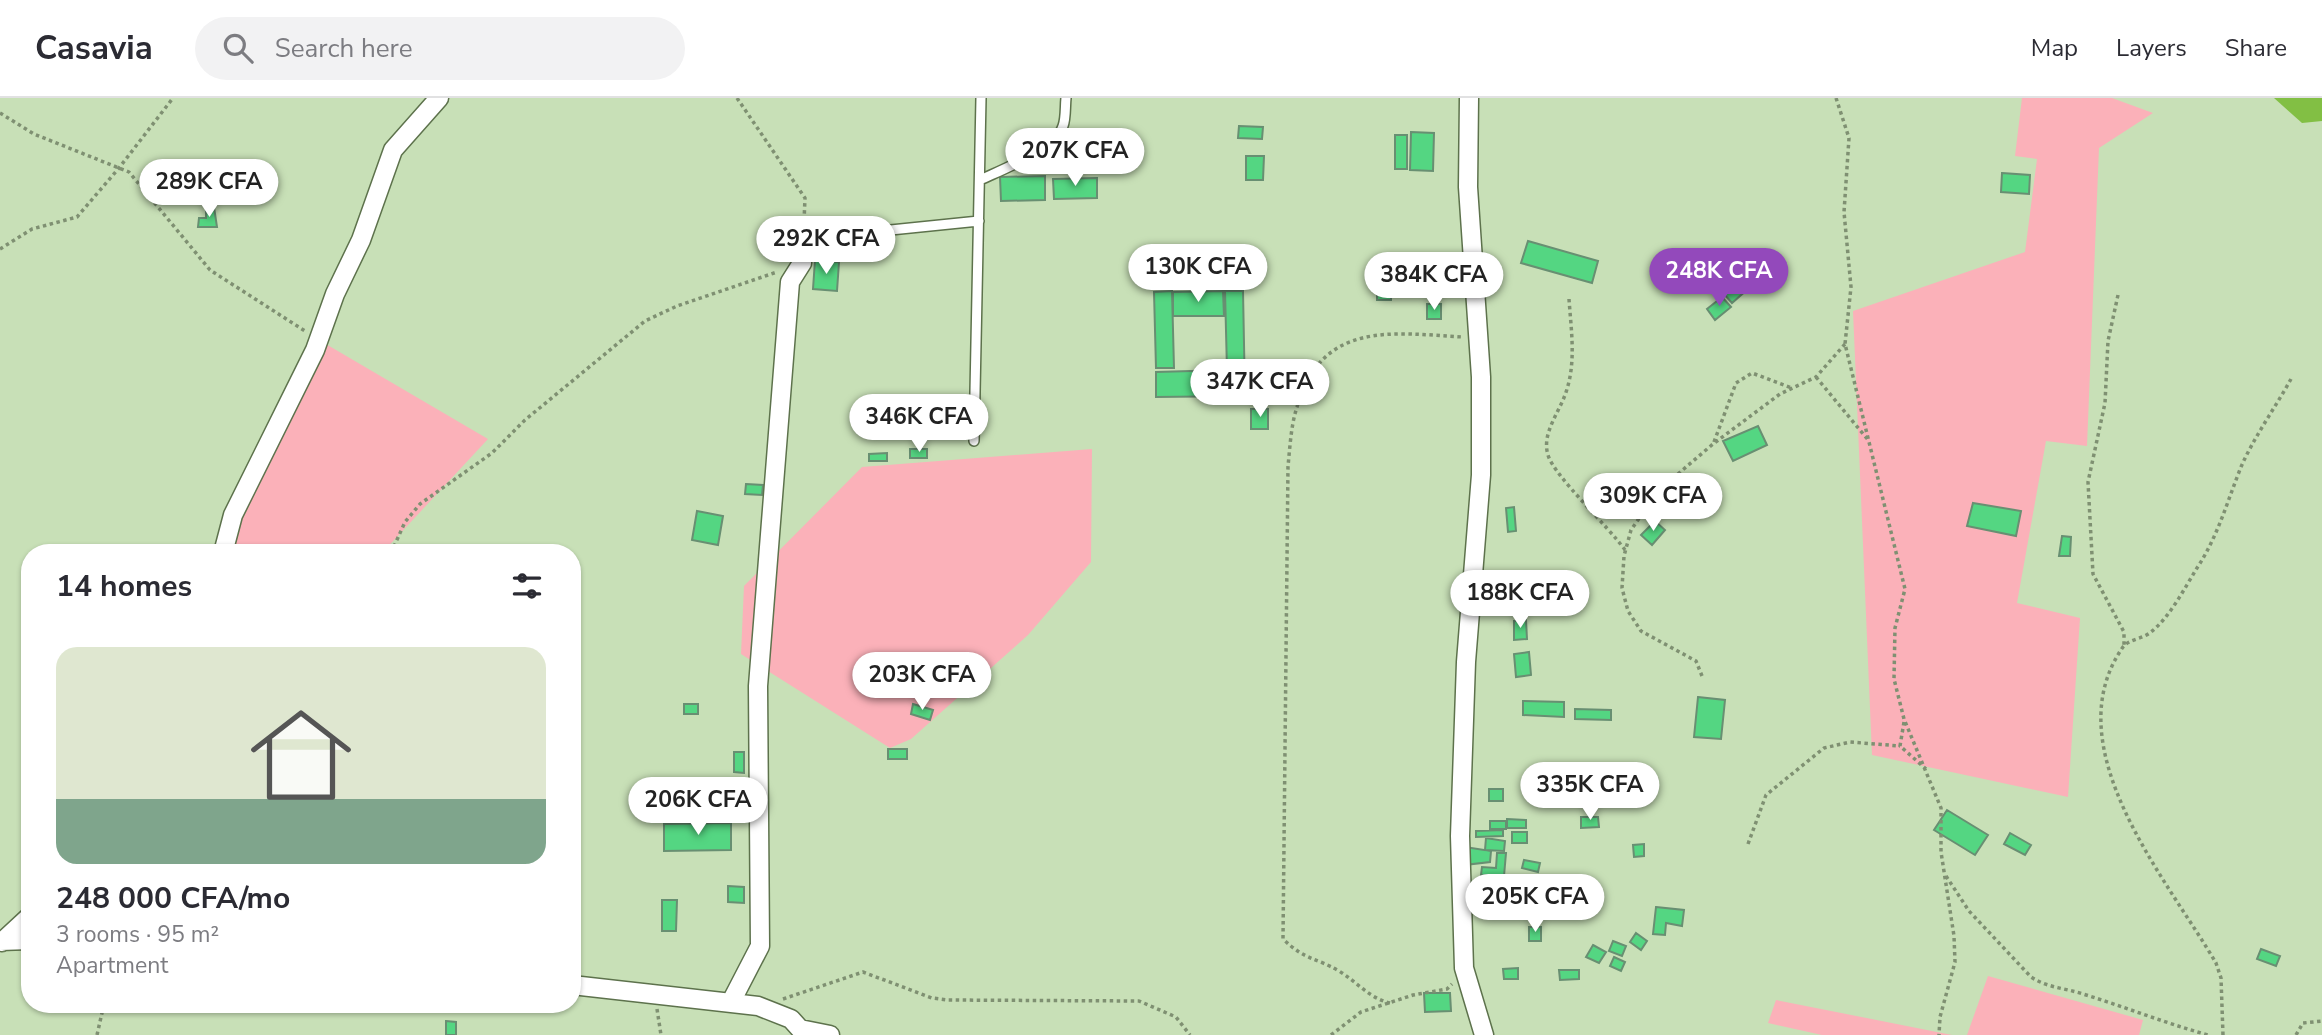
<!DOCTYPE html>
<html lang="en">
<head>
<meta charset="utf-8">
<style>
  body { margin:0; font-family:"Nunito Sans",sans-serif; background:#f2f2f3; color:#2b2b33; height:100vh; display:flex; flex-direction:column; font-size:26px; white-space:nowrap }
  * { box-sizing:border-box; margin:0 }
  p { font-size:23px; color:#7c7c81 }
  .icon { flex:none; width:38px; height:38px; fill:none; stroke:currentColor; stroke-width:2; stroke-linecap:round; stroke-linejoin:round }
  .map { position:relative; flex:1; overflow:hidden }
  .side { position:absolute; left:21px; top:446px; width:560px; height:469px; display:flex; flex-direction:column; background:#fff; border-radius:28px; box-shadow:0 2px 5px #0004 }
  .side>* { flex:none }
  .price { position:absolute; translate:-50% -60px; padding:0 16px; border-radius:24px; background:#fff; color:#222; font-size:23px; line-height:46px; filter:drop-shadow(0 2px 4px #0008) }
  .price::after { content:''; position:absolute; left:50%; top:42px; width:21px; height:16px; margin-left:-10px; background:inherit; clip-path:polygon(0 0,100% 0,50% 100%) }
  .price.selected { background:#9349bb; color:#fff }
  ul { padding:0; list-style:none }
  li { display:grid; align-content:center; gap:14px; height:371px; padding:0 35px }
  li span { display:grid; place-items:center; height:217px; border-radius:21px; color:#555 }
  li>.icon { margin-inline-start:auto }
  span .icon { width:126px; height:126px; fill:#fffc; stroke-width:1 }
  li b { font-size:30px }
  h2 { display:flex; justify-content:space-between; align-items:center; height:84px; padding:0 35px; font-size:30px }
  header { display:flex; align-items:center; gap:42px; box-sizing:border-box; height:98px; padding:0 35px; background:#fff; border-bottom:2px solid #e1e1e2 }
  header strong { font-size:33px }
  nav { display:flex; gap:38px; margin-inline-start:auto; font-size:24px }
  .search { width:490px; height:63px; background:#f2f2f3; display:flex; align-items:center; gap:18px; box-sizing:border-box; padding:0 24px; border-radius:38px; color:#7c7c81; font-size:26px }
  .map>svg:first-child { display:block }
  .green { fill:#fbb1b9 }
  .water { fill:#82bf44 }
  .building { fill:#54d682; stroke:#688f72; stroke-width:2 }
  .lines { fill:none; stroke-linecap:round; stroke-linejoin:round }
  .lane-casing { stroke:#5d724c; stroke-width:12 }
  .street-casing { stroke:#5d724c; stroke-width:21 }
  .path { stroke:#7f9072; stroke-width:3.5; stroke-dasharray:3.5 3.5; stroke-linecap:butt }
  .lane { stroke:#fff; stroke-width:9 }
  .street { stroke:#fff; stroke-width:18 }
</style>
</head>
<body>
<header>
<strong>Casavia</strong>
<div class="search"><svg class="icon" aria-label="search" viewBox="0 0 24 24"><circle cx="10" cy="10" r="6"/><path d="M15 15l6 6"/></svg>Search here</div>
<nav><a>Map</a><a>Layers</a><a>Share</a></nav>
</header>
<div class="map">
<svg width="2322" height="937" viewBox="0 0 2322 937">
  <rect width="100%" height="100%" fill="#c8e0b7"/>
  <path class="green" d="M2022,0H2112L2153,15L2099,50L2087,348L2046,343L2017,505L2080,520L2068,699L1872,657L1853,213L2025,154L2037,61L2015,58Z
    M319,242L488,341L382,455H298L291,451L287,455H223Z
    M1092,351L1091,464L1028,537L911,641L890,650L741,556L744,488L862,369Z
    M1988,878L2143,922L2139,937H1967Z
    M1776,902L1952,937H1822L1768,925Z"/>
  <path class="water" d="M2274,0H2322V23L2302,25Z"/>
  <path class="building" d="M1239,28L1263,29L1262,41L1238,40Z
    M1411,34L1434,35L1433,73L1410,72Z
    M1395,37H1407V71H1395Z
    M1246,58H1264L1263,82H1246Z
    M2002,75L2030,77L2029,96L2001,94Z
    M1045,78V102L1001,103L1000,79Z
    M1097,80V100L1054,101L1053,81Z
    M206,109H214L217,129H198L199,120H206Z
    M1528,143L1598,163L1592,185L1521,165Z
    M1377,160L1392,161L1391,202H1377Z
    M815,162L839,164L837,193L813,191Z
    M1742,181L1749,190L1732,205L1724,196Z
    M1172,193L1174,270H1156L1154,194Z
    M1223,193L1224,218H1173V194Z
    M1225,193H1243L1245,298L1156,299V274L1227,272Z
    M1722,199L1731,209L1715,222L1707,211Z
    M1427,206H1441V221H1427Z
    M1251,311H1268V331H1251Z
    M1758,328L1767,347L1733,363L1723,343Z
    M910,351H927V360H910Z
    M887,355V363H869V356Z
    M746,386L763,387L762,397L745,396Z
    M1973,405L2021,413L2016,438L1967,428Z
    M1514,409L1516,433L1508,434L1506,410Z
    M697,413L723,418L718,447L692,442Z
    M1655,423L1665,432L1652,447L1641,437Z
    M2062,438L2071,439L2070,458H2059Z
    M1521,498L1522,515L1512,516L1511,499Z
    M1526,522L1527,541L1514,542V523Z
    M1529,554L1531,577L1516,579L1514,556Z
    M1698,599L1725,602L1721,641L1694,639Z
    M1523,603L1564,604V619L1523,617Z
    M684,606H698V616H684Z
    M913,606L933,612L930,622L911,616Z
    M1575,611L1611,612V622L1575,621Z
    M888,651H907V661H888Z
    M734,654H744V675L734,674Z
    M731,690H743V705H731Z
    M1489,691H1503V703H1489Z
    M1947,712L1988,737L1975,757L1934,732Z
    M1581,719H1598L1599,729L1581,730Z
    M1507,721L1526,722V730H1507Z
    M1490,723H1506V731H1490Z
    M731,725V752L664,753V726Z
    M1503,732V738L1476,739V733Z
    M1512,734H1527V745H1512Z
    M2010,735L2031,747L2025,757L2004,746Z
    M1486,740L1505,743L1504,753L1485,752Z
    M1644,746V758L1634,759L1633,747Z
    M1465,749L1491,753L1490,764L1464,767Z
    M1497,755H1506L1504,778L1481,777L1482,769L1496,770Z
    M1524,762L1540,765L1538,774L1522,770Z
    M728,788L744,789V805L728,804Z
    M1523,791H1533V808H1523Z
    M662,802H677L676,833H662Z
    M1656,809L1684,812L1682,828L1666,825L1665,837L1653,836Z
    M1529,829H1541V843H1529Z
    M1636,835L1647,843L1641,852L1630,844Z
    M1613,843L1626,848L1622,858L1609,853Z
    M1593,847L1606,854L1599,865L1586,859Z
    M2261,851L2280,858L2276,868L2257,861Z
    M1614,859L1625,864L1621,873L1610,868Z
    M1518,870V881H1504L1503,871Z
    M1559,872H1579V881L1560,882Z
    M1424,895H1450L1451,913L1425,914Z
    M446,923L456,924V937H446Z"/>
  <g class="lines">
    <defs>
      <path id="lane" d="M980,82C1001,72 1056,51 1063,28C1066,20 1065,9 1066,0
        M822,139L979,123
        M974,343L981,0"/>
      <path id="street" d="M1469,0L1468,89L1481,279V377L1466,564L1460,738L1464,870L1484,937
        M223,455L233,417L315,252L335,196L361,142L393,52L439,0
        M0,843L30,842
        M2,844L30,818
        M572,887L758,908L791,921L800,931L830,937
        M731,904L760,848L758,588L790,184L802,165V140L822,139"/>
    </defs>
    <use href="#lane" class="lane-casing"/>
    <use href="#street" class="street-casing"/>
    <path class="path" d="M737,0L805,100L804,124
      M1836,0L1849,40L1844,114L1851,189L1845,246L1905,491L1895,530L1894,581L1904,621L1941,710V754L1954,838L1955,864L1940,919L1939,937
      M0,15L34,36L129,74L210,172L305,233
      M0,151L32,131L77,119L119,70L173,0
      M2118,197L2108,243L2105,305L2088,384L2093,476L2124,534V547
      M1569,201C1571,231 1576,262 1567,291C1561,313 1541,334 1548,357C1554,378 1609,429 1625,452
      M1816,279L1869,343
      M1714,344L1736,285L1752,275L1792,290
      M391,455L405,424L420,406L492,355L525,322L645,223L677,208L777,174
      M1702,578L1696,563L1641,533L1628,513L1622,490L1624,458L1631,432L1658,393L1713,346L1780,296L1816,279L1845,246
      M1904,624L1900,648L1926,671
      M1748,746L1766,697L1824,650L1850,644L1900,648
      M1946,778L1969,813L2031,879C2048,890 2065,890 2083,896C2125,909 2165,925 2208,937
      M783,901L863,874L932,900L948,902L1139,903L1176,919L1190,937
      M1390,905C1369,900 1357,884 1339,873C1315,859 1306,863 1283,841L1288,368C1290,349 1291,327 1297,309C1322,222 1392,235 1463,239
      M657,911L661,937
      M97,937L104,906
      M1331,937L1361,914L1413,897L1447,891L1452,886
      M2223,937L2221,880L2216,865C2167,781 2053,649 2123,549C2129,541 2143,541 2151,534C2170,519 2184,491 2197,470C2218,438 2227,404 2241,369C2254,339 2275,310 2291,281
      M2296,937L2303,925L2322,923"/>
    <use href="#lane" class="lane"/>
    <use href="#street" class="street"/>
  </g>
</svg>
<b class="price" style="left:1075px;top:90px">207K CFA</b>
<b class="price" style="left:209px;top:121px">289K CFA</b>
<b class="price" style="left:826px;top:178px">292K CFA</b>
<b class="price" style="left:1198px;top:206px">130K CFA</b>
<b class="price selected" style="left:1719px;top:210px">248K CFA</b>
<b class="price" style="left:1434px;top:214px">384K CFA</b>
<b class="price" style="left:1260px;top:321px">347K CFA</b>
<b class="price" style="left:919px;top:356px">346K CFA</b>
<b class="price" style="left:1653px;top:435px">309K CFA</b>
<b class="price" style="left:1520px;top:532px">188K CFA</b>
<b class="price" style="left:922px;top:614px">203K CFA</b>
<b class="price" style="left:1590px;top:724px">335K CFA</b>
<b class="price" style="left:698px;top:739px">206K CFA</b>
<b class="price" style="left:1535px;top:836px">205K CFA</b>
<section class="side">
<h2>14 homes<svg class="icon" aria-label="filters" viewBox="0 0 24 24"><path d="M4 7h16M4 17h16"/><circle cx="9" cy="7" r="2"/><circle cx="15" cy="17" r="2"/></svg></h2>
<ul>
<li><span style="background:linear-gradient(#dfe7d0 70%,#7fa58c 0)"><svg class="icon" aria-label="home" viewBox="0 0 24 24"><path d="M3 11l9-7 9 7M6 9v11h12V9"/></svg></span><div><b>248 000 CFA/mo</b><p>3 rooms · 95 m²</p><p>Apartment</p></div></li>
</ul>
</section>
</div>
</body>
</html>
